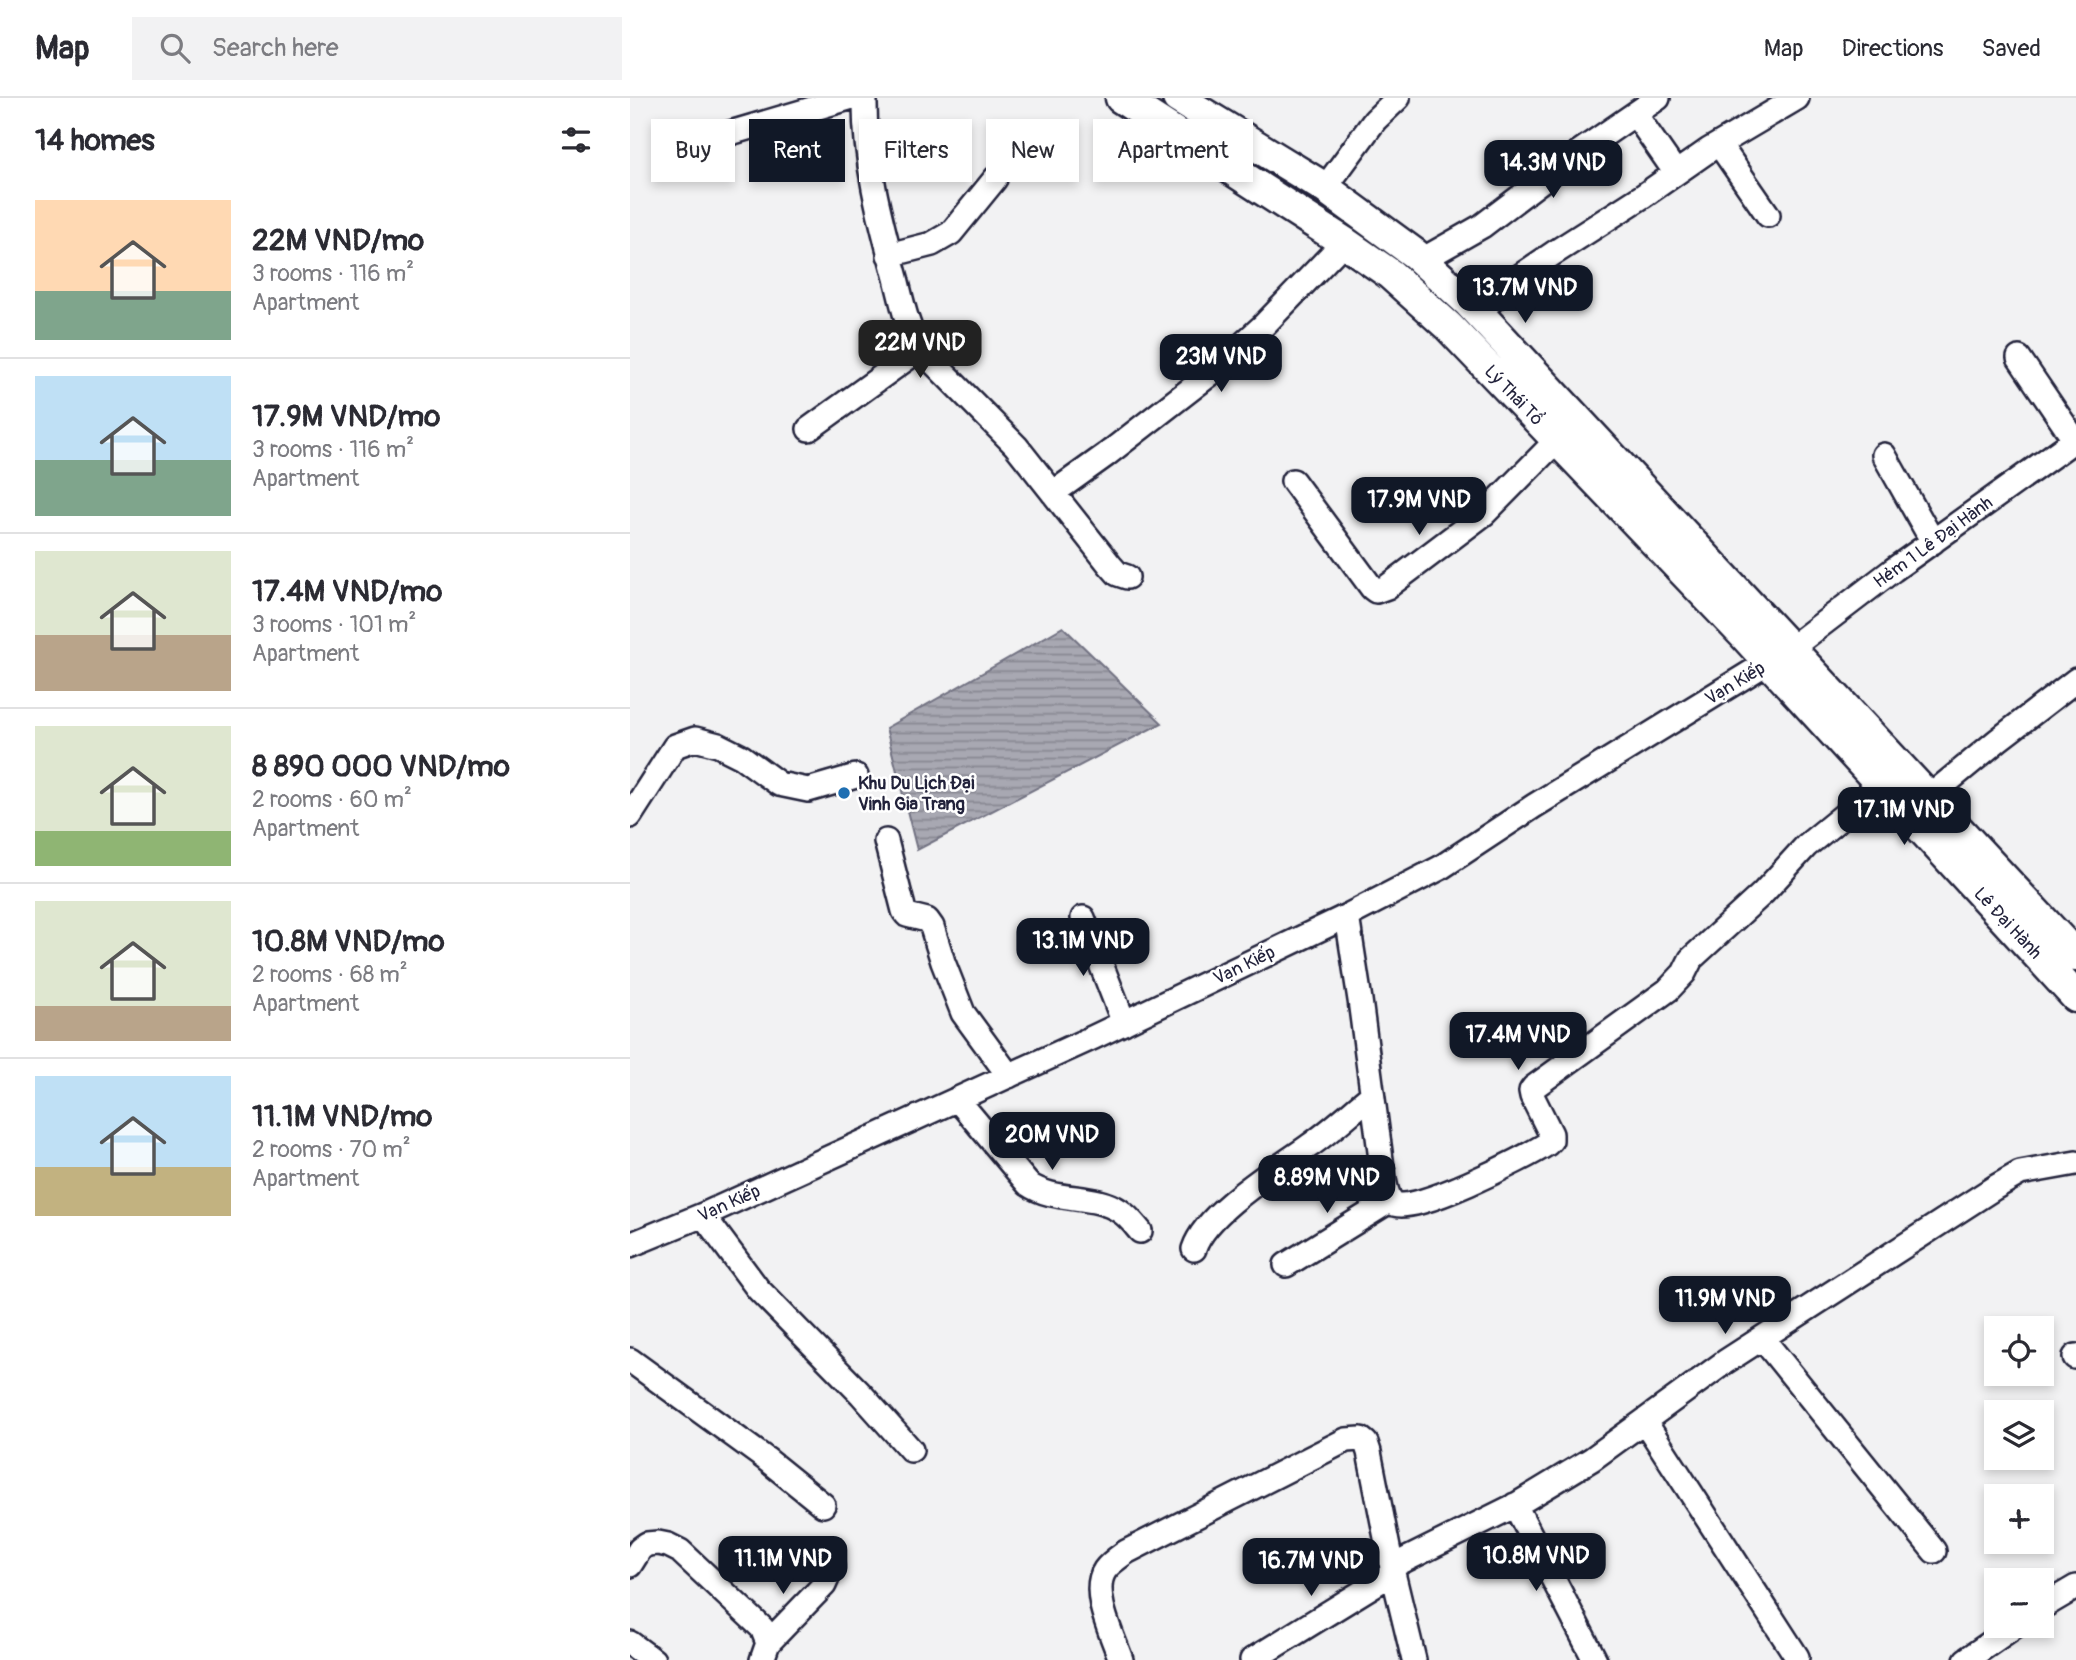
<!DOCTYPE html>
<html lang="en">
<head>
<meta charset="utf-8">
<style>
  body { margin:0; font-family:Pangolin,sans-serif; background:#f2f2f3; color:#2b2b33; height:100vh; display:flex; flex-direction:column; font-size:26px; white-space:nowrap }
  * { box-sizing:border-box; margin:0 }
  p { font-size:23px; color:#7c7c81 }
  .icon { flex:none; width:38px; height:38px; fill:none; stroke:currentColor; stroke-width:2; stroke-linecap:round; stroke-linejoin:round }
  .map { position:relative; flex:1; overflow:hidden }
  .sheet { display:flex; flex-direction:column; background:#fff; width:630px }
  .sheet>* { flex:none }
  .hud { position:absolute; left:21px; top:21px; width:665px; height:63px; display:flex; gap:14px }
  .controls { position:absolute; left:1354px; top:1218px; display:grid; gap:14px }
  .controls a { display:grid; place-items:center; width:70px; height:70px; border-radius:0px; background:#fff; box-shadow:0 4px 10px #0003; font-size:35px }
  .price { position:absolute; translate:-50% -60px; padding:0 16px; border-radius:14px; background:#111827; color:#fff; font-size:23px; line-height:46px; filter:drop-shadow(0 2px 4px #0008) }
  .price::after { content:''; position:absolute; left:50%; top:42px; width:21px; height:16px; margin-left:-10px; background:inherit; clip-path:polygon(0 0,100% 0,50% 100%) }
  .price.current { background:#222; color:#fff }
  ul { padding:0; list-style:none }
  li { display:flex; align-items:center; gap:21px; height:175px; padding:0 35px }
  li+li { border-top:2px solid #e1e1e2 }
  li span { display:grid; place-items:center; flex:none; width:196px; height:140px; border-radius:0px; color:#555 }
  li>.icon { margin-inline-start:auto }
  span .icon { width:84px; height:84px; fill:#fffc; stroke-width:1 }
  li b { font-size:30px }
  h2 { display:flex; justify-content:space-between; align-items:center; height:84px; padding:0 35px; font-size:30px }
  .chip { padding:0 24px; border-radius:0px; background:#fff; box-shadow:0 4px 10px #0003; font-size:24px; line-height:63px }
  .chip.current { background:#111827; color:#fff }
  header { display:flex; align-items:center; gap:42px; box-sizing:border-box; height:98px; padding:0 35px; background:#fff; border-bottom:2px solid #e1e1e2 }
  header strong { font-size:33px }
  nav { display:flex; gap:38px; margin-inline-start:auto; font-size:24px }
  .search { width:490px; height:63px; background:#f2f2f3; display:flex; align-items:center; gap:18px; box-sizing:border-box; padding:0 24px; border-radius:0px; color:#7c7c81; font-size:26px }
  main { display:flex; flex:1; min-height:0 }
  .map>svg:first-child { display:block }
  .water { fill:url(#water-rules); stroke:#727282; stroke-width:2 }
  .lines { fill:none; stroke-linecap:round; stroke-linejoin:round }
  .minor-casing { stroke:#22223b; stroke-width:28 }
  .major-casing { stroke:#22223b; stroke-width:35 }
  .minor { stroke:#fff; stroke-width:23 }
  .major { stroke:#fff; stroke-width:30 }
  .poi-dot { fill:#1f6fb2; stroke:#fff; stroke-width:2.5 }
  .labels { text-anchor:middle; stroke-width:5; stroke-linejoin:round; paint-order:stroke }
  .street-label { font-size:18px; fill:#22223b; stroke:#fff }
  .poi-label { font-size:18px; font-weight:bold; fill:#22223b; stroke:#fff; text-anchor:start }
</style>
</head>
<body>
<header>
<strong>Map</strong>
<div class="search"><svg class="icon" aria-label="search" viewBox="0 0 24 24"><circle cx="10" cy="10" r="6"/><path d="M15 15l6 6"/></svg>Search here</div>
<nav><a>Map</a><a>Directions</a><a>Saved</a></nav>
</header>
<main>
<section class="sheet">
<h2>14 homes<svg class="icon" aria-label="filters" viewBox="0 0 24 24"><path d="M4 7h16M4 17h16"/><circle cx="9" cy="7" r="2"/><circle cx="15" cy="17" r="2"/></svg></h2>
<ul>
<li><span style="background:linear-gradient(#ffd9b3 65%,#7fa58c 0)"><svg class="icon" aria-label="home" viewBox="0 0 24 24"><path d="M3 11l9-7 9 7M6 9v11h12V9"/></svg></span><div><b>22M VND/mo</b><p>3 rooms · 116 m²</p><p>Apartment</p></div></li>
<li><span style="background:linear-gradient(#bfe0f5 60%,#7fa58c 0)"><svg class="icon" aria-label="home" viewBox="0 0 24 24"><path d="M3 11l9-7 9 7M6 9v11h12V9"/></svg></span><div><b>17.9M VND/mo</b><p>3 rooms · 116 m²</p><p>Apartment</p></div></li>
<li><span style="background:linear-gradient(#dfe7d0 60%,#b9a48a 0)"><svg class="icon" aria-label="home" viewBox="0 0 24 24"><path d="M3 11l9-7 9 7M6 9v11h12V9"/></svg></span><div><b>17.4M VND/mo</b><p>3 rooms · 101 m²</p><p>Apartment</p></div></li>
<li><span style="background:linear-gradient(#dfe7d0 75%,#8fb573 0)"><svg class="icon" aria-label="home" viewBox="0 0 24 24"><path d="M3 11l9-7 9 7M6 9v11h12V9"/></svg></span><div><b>8 890 000 VND/mo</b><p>2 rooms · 60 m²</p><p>Apartment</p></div></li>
<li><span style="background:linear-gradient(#dfe7d0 75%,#b9a48a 0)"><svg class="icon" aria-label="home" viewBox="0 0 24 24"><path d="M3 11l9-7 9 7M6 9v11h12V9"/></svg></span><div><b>10.8M VND/mo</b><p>2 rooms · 68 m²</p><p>Apartment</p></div></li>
<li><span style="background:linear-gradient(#bfe0f5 65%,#c2b280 0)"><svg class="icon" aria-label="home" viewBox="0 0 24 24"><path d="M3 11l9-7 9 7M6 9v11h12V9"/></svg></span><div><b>11.1M VND/mo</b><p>2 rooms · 70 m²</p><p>Apartment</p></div></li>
</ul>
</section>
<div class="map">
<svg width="1446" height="1562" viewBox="0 0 1446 1562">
  <defs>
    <pattern id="water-rules" width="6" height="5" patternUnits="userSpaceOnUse" patternTransform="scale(1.75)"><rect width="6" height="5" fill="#a8a8b2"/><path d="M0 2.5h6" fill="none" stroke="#888892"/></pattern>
  </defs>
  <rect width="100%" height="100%" fill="#f2f2f3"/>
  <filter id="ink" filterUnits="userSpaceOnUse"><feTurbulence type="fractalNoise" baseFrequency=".0143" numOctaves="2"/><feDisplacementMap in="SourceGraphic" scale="14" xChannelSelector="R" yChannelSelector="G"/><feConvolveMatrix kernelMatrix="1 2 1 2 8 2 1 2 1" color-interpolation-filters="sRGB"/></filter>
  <g filter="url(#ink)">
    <path class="water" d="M433,529L532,625L287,752L256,630Z"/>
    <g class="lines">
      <defs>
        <path id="minor" d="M235,0C234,62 250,121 266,180C272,204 277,230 290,251L386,348L480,467L488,476L497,479
          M1005,16L1046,75
          M63,46L219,0
          M1089,46L1138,117
          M695,90L745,22L768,0
          M259,157L302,146L321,135L365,81
          M792,162L852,128L948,55L1028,0
          M848,214L893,176L924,155L1013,98L1079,52L1167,0
          M1389,260L1446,344
          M179,331L290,251
          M1254,357L1303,444
          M663,383L742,490L746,493L757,489L855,415L927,342
          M423,395L476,357L579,277L634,227L714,144
          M1299,699L1368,642L1446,582
          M0,718L45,648L65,641L88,647L112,659L149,686L178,692L226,678
          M256,743L274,813L277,817L297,822L302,829L313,864L333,915L379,978
          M717,818L730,902L752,1069C754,1079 755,1097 763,1105C780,1119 897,1059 917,1046L921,1042V1036L902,998L901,993L904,989L1038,892L1054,875L1061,861L1133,795L1176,748L1251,687
          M453,820L494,925
          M327,1001L398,1086C425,1105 463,1095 490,1113C498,1118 504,1126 510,1133
          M73,1117L128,1191L231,1296L281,1352
          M0,1147L73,1117L464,939L717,818L810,770L904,708L1161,550L1263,472L1446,341
          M564,1151C576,1114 647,1071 679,1048C701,1033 721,1014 742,997
          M656,1167L761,1102
          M1132,1240L1304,1453
          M1445,1259L1446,1258
          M0,1262L136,1361L193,1407
          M1015,1324L1167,1559
          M885,1407L965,1562
          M0,1467L10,1451L17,1446L28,1445L38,1447L50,1453L132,1530L138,1545L132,1562
          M763,1468L886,1407L962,1361L1095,1264L1364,1090L1390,1075L1446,1065
          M1412,1509L1446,1489
          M0,1545L23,1562
          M138,1545L194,1487L202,1469
          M491,1562C483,1539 460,1494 475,1472C480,1465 489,1459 496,1454L716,1342L731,1341L736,1345L739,1354L763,1475L784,1562
          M622,1562L763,1475
          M1336,1562L1385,1528"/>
        <path id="major" d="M491,0L714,144L760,176L818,228L1114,537L1446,899
          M548,0L695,90L785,156L839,205L1446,858"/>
      </defs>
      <use href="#minor" class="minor-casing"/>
      <use href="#major" class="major-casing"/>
      <use href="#minor" class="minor"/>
      <use href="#major" class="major"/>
    </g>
  </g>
  <circle class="poi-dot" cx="214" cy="695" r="7"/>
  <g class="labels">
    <g class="street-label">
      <text transform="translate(884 297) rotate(46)" y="6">Lý Thái Tổ</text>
      <text transform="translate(1303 444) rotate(-36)" y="6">Hẻm 1 Lê Đại Hành</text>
      <text transform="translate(1105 585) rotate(-31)" y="6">Vạn Kiếp</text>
      <text transform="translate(1378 825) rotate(47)" y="6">Lê Đại Hành</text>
      <text transform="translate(614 867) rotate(-26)" y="6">Vạn Kiếp</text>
      <text transform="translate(99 1105) rotate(-24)" y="6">Vạn Kiếp</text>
    </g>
    <g class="poi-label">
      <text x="228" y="691">Khu Du Lịch Đại<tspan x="228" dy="21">Vinh Gia Trang</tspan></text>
    </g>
  </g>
</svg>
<div class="controls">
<a><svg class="icon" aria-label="locate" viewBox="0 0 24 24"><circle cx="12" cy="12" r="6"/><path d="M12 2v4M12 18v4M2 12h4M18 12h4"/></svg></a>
<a><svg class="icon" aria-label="layers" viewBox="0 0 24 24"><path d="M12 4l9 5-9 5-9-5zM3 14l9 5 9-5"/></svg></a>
<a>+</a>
<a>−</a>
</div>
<b class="price" style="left:923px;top:102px">14.3M VND</b>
<b class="price" style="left:895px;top:227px">13.7M VND</b>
<b class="price current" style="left:290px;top:282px">22M VND</b>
<b class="price" style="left:591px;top:296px">23M VND</b>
<b class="price" style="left:789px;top:439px">17.9M VND</b>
<b class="price" style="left:1274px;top:749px">17.1M VND</b>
<b class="price" style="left:453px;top:880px">13.1M VND</b>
<b class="price" style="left:888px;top:974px">17.4M VND</b>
<b class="price" style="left:422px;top:1074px">20M VND</b>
<b class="price" style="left:697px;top:1117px">8.89M VND</b>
<b class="price" style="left:1095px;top:1238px">11.9M VND</b>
<b class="price" style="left:906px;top:1495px">10.8M VND</b>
<b class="price" style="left:153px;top:1498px">11.1M VND</b>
<b class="price" style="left:681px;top:1500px">16.7M VND</b>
<div class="hud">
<a class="chip">Buy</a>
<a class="chip current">Rent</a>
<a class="chip">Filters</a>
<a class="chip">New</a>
<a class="chip">Apartment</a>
</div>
</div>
</main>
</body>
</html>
